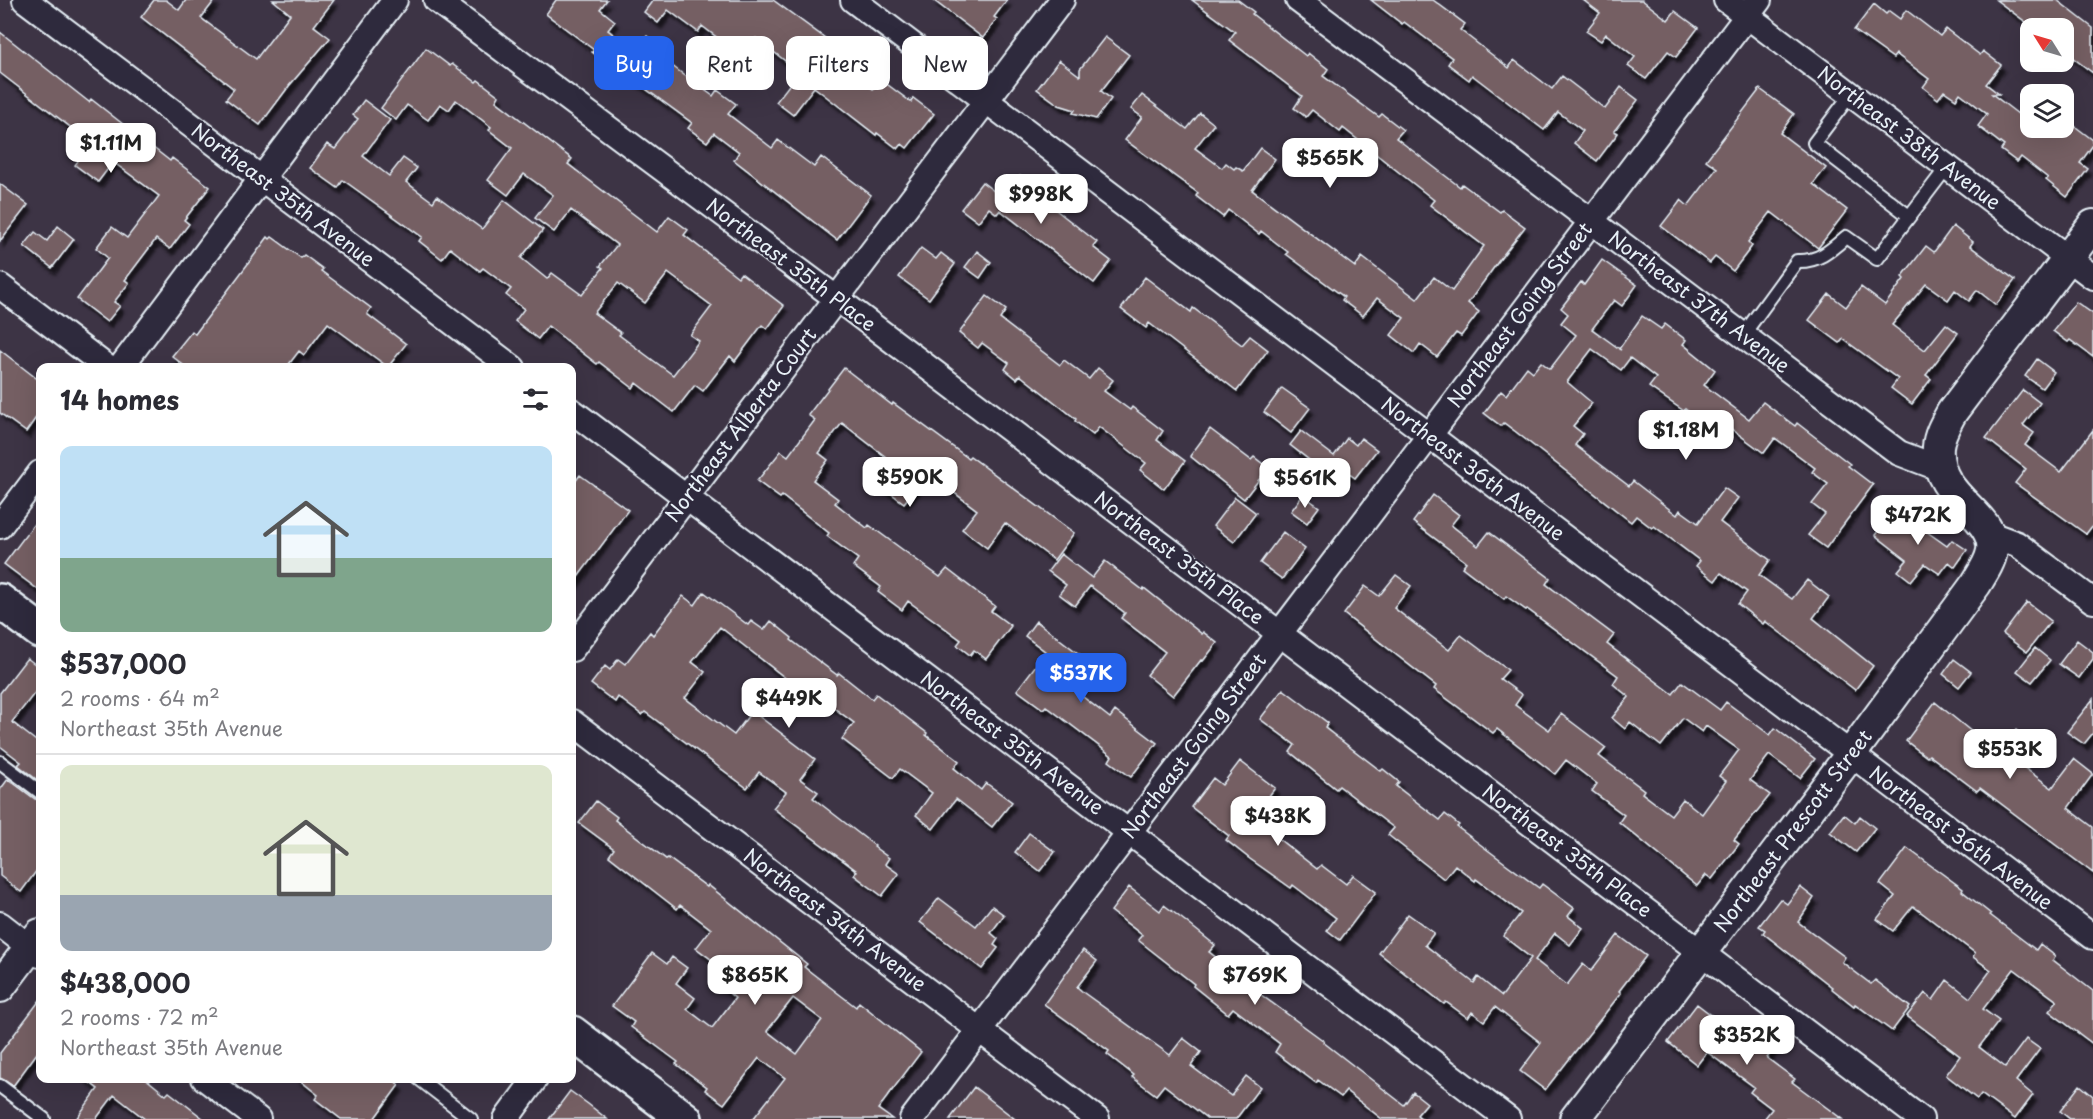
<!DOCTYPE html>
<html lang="en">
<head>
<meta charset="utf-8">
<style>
  body { margin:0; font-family:"Playpen Sans",sans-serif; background:#f7f7f7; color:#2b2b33; height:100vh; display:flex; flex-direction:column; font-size:22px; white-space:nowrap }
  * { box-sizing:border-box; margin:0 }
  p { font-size:20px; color:#7c7c81 }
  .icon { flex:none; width:33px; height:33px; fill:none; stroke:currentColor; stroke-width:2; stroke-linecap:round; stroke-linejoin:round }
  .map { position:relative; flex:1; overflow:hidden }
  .sheet { position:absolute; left:36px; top:363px; width:540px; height:720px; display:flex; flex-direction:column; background:#fff; border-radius:12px; box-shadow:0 6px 24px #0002 }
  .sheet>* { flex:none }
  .top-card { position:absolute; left:594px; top:36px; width:570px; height:54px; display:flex; gap:12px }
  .needle { width:39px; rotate:307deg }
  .tools { position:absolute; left:2020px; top:18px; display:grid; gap:12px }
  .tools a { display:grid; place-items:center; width:54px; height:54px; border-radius:12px; background:#fff; box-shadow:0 6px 24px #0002; font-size:30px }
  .price { position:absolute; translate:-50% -51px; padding:0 14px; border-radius:12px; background:#fff; color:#222; font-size:20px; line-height:39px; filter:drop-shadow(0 2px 3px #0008) }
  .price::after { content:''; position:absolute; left:50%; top:36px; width:18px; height:14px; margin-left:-9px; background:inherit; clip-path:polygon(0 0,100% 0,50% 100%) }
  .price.selected { background:#2563eb; color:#fff }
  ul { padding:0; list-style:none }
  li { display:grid; align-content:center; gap:12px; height:318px; padding:0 24px }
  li+li { border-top:2px solid #e1e1e2 }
  li span { display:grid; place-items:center; height:186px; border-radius:12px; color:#555 }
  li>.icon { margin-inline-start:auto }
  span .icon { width:108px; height:108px; fill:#fffc; stroke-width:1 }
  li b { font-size:26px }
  h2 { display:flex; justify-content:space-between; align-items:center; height:72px; padding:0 24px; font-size:26px }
  .chip { padding:0 21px; border-radius:12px; background:#fff; box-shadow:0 6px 24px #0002; font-size:21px; line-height:54px }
  .chip.selected { background:#2563eb; color:#fff }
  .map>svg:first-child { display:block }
  .building { fill:#755e64; stroke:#e8f1f8; stroke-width:1.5; fill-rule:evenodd; filter:url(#shadow) }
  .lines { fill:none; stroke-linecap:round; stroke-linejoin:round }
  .service-casing { stroke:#e8f1f8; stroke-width:16 }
  .minor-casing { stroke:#e8f1f8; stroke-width:28 }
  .tertiary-casing { stroke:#e8f1f8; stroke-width:34 }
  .secondary-casing { stroke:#e8f1f8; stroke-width:38 }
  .service { stroke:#2f2a3d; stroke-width:12 }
  .minor { stroke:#2f2a3d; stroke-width:24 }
  .tertiary { stroke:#2f2a3d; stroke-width:30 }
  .secondary { stroke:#2f2a3d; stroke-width:33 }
  .labels { text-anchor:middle; stroke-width:4.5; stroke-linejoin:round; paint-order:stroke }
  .street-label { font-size:20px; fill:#e8f1f8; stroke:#2f2a3d }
</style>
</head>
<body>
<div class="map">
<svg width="2093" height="1119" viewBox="0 0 2093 1119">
  <defs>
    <filter id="shadow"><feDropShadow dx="3.5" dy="6" stdDeviation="1.5" flood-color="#0009"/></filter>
  </defs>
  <rect width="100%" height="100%" fill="#3d3445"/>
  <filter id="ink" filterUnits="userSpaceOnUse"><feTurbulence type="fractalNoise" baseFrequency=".0167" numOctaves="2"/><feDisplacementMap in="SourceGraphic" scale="12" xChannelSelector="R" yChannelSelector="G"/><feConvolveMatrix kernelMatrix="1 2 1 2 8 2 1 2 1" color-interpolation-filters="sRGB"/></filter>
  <g filter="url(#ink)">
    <path class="building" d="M154,0H166L179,10L186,0H215L201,18L256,59L290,14L273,0H334L314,26L330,38L289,86L260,125L226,99L234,89L141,17Z
      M556,0H607L600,9L615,21L608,30L635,51L647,36L659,46L654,52L684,75L713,96L717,90L736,104L728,114L772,148L778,140L814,167L821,157L871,195L837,240L734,160L739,152L714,133L707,142L688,128L692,123L613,65L612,67L592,52L594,50L546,14Z
      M653,0H773L829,41L822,51L873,89L880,79L911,102L913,98L934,114L907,148L902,144L898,149L877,133L876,135L814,87L793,115L776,102L799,72L784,60L756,38L747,49L737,41L731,48L702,26L698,32L668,10L658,23L644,12Z
      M933,0H1007L994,17L997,19L983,38Z
      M1192,0H1238L1254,12L1252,14L1306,56L1308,53L1328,69L1323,76L1379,117L1382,114L1403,130L1396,138L1460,187L1462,184L1500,212L1502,210L1525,227L1503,255L1468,303L1479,312L1461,336L1456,333L1437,357L1420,344L1414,353L1391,335L1404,318L1377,298L1363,316L1342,300L1344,297L1286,254L1288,252L1261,231L1259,234L1228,210L1223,217L1196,196L1198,193L1125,140L1142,117L1131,109L1142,95L1187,129L1200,113L1214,124L1195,148L1222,168L1226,163L1234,169L1236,167L1243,171L1260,148L1275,159L1252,190L1355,267L1362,257L1417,299L1434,277L1452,291L1484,246L1430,205L1434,200L1343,128L1340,132L1312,110L1306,117L1294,108L1302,96L1229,40L1235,32Z
      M1371,0H1433L1465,24L1460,30L1509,68L1514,60L1552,89L1562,76L1605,109L1621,87L1638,100L1614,131L1618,133L1597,161L1574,143L1583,131L1558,112L1544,130L1472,75L1469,80L1448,64L1452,58L1404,22L1402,24Z
      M1583,0H1642L1668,20L1675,11L1698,28L1676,57L1668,51L1646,79L1628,66L1635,57L1606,34L1601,41L1586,31L1600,13Z
      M1996,0H2057L2093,28V73L2064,51V28H2034Z
      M1874,4L1886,14L1889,11L1900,19L1906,10L1940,36L1946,29L1980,55L1983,51L2001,65L1986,84L1999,94H1992L2031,124V128H2064V118L2093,140V145L2080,163L2088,169L2067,197L2046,180L2048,178L2021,157L2017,162L2001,150L2004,146L1978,126L1987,114L1960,93L1956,99L1944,91L1938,99L1923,87L1929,79L1896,54L1893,58L1854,30Z
      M0,32L89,102L91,99L170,161L172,158L210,187L184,220L189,224L170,249L156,239L125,280L129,283L114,302L120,306L107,322L77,299L108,258L96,248L112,227L127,238L159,196L113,162L98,182L75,165L91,143L0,73Z
      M1105,37L1129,55L1101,91L1111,99L1096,119L1073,113L1075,110L1059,105L1037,89L1059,60L1080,76V69Z
      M426,48L450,66L452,64L476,82L478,80L499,96L496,101L572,159L568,164L657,232L669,216L688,230L684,235L738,277L741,273L784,306L767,329L762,325L735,361L730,356L703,391L695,385L674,412L636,383L633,388L599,362L597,364L548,326L538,339L515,321L524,309L506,295L511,289L483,268L480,271L450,248L442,259L419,241L422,237L343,180L338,188L310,168L327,144L335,149L358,119L353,115L364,100L390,120L363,156L389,176L403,158L417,168L406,182L433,202L437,196L482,229L504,200L543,230L521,258L547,279L552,273L582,295L603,268L600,266L617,245L571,210L554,232L535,218L553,195L524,174L508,195L488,180L512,148L489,130L491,127L456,100L449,110L440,104L428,120L407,105L396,120L381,108ZM668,273L712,306L690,335L699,341L673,375L619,335L621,333L594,313L618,283L645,303Z
      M1760,89L1794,114L1780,133L1826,168L1813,184L1847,210L1818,248L1771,212L1748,242L1752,246L1733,271L1715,257L1710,263L1661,226L1681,200L1688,206L1717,168L1706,160Z
      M1020,176L1032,186L1029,189L1097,242L1093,247L1111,261L1094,283L1000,210L997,214L989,208L978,222L961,209L982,182L1003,198Z
      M0,184L28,205L0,241Z
      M58,226L74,239L52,268L24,246L35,232L47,241Z
      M1953,226L1973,242L1970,246L2015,280L1996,305L1977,290L1969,301L1955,290L1948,300L1926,284L1892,325L1925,350L1946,324L1958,333L1926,375L1931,379L1912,404L1891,388L1898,379L1843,339L1840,343L1809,320L1829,294L1846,307L1861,287L1885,305L1904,279L1902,277L1926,246L1934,252Z
      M268,237L270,239L272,237L301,258L304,255L323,269L321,271L371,308L367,314L406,344L388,367L328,323L304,355L299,351L286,368H187L172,356L192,331L195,334Z
      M921,248L936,259L941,253L955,264L929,299L899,277Z
      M977,251L991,262L980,278L965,267Z
      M1602,260L1637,285L1622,306L1614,300L1592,329L1621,350L1619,349L1642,316L1661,329L1665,324L1686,340L1683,344L1715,370L1704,385L1749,419L1763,402L1795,426L1797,423L1850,464L1848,466L1873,485L1826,548L1808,535L1825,514L1812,504L1828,484L1812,472L1815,468L1775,438L1764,453L1726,425L1719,435L1685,409L1684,411L1649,387L1656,378L1630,358L1621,370L1592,349L1567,382L1592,403L1573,426L1583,434L1575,445L1629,486L1633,481L1677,515L1680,510L1698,523L1724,488L1738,498L1720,522L1770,560L1759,575L1792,599L1807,580L1829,597L1813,618L1873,666L1855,690L1765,621L1763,624L1738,604L1747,592L1721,573L1715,581L1696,566L1700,561L1654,526L1652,528L1636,516L1631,522L1516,432L1504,423L1501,426L1484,413L1501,391L1506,395L1527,367L1533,372L1541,362L1550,369L1576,335L1561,323L1568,314L1561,308L1581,282L1584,285Z
      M1145,277L1191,312L1193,308L1242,345L1250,336L1268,350L1237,391L1149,323L1146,328L1121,309Z
      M987,296L1006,310L1000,319L1060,365L1064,360L1089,379L1098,368L1113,380L1104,391L1130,410L1132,407L1163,431L1157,440L1185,461L1164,489L1140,470L1146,463L1099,427L1093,435L1075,421L1076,419L1020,375L1017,379L1005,369L1009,363L982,343L978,348L959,333Z
      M2076,302L2093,314V357L2070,340L2068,342L2053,331Z
      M0,350L40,381V412L26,432L0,413Z
      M2037,359L2054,372L2042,388L2025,376Z
      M844,368L892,405L893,403L968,458L970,456L1074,533L1054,560L1005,523L987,548L962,529L977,510L928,473L904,503L884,488L900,468L842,423L819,453L828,460L813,480L838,499L835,503L867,528L869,525L940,577L947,569L995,606L991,611L1011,626L986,659L974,650L970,655L957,645L961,640L908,601L902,610L878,592L881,587L853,566L858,559L827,536L829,533L782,496L780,498L757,481L781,451L788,456L815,420L808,415Z
      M1282,388L1310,408L1291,433L1264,412Z
      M2023,390L2040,403L2023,425L2034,433L2025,445L2061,472L2093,430V525L2086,534L2015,483L2026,469L1986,438Z
      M1210,429L1251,460L1254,457L1268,468L1244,499L1190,456Z
      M1301,431L1334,456L1347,438L1356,445L1361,438L1377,450L1355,478L1348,473L1340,484L1290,445Z
      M580,475L628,510L572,585V486Z
      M1303,495L1319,507L1307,523L1291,511Z
      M1433,495L1459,515L1451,525L1478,546L1489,532L1550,578L1546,584L1614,635L1607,644L1673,694L1682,682L1720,710L1726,702L1770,735L1775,728L1815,759L1800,778L1769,755L1750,780L1770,795L1734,840L1739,844L1712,879L1706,875L1697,886L1619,822L1624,815L1592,791L1597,784L1566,760L1555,774L1497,729L1493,733L1434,689L1436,686L1344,614L1365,586L1379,596L1396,575L1411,586L1394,608L1449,650L1461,635L1508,670L1500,679L1522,695L1515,705L1549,730L1561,714L1606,748L1599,756L1644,790L1642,793L1671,815L1683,799L1702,814L1726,781L1719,776L1739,750L1706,726L1702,732L1683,718L1661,746L1630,722L1625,729L1612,718L1629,697L1613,684L1618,676L1527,609L1526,610L1506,596L1504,599L1462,567L1466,562L1413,522Z
      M1235,497L1256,513L1234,542L1213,526Z
      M1895,509L1947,546L1952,540L1967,550L1955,567L1949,562L1940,574L1925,564L1911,581L1898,571L1907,560L1875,535Z
      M40,516V591L4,564Z
      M1283,532L1305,549L1282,579L1260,563Z
      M1061,554L1092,578L1105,561L1143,590L1144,588L1202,634L1203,632L1217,643L1203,661L1201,660L1173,696L1147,675L1165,652L1121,618L1125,613L1090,586L1075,606L1059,594L1066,585L1048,571Z
      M704,592L748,625L751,621L764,630L771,621L792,638L791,640L837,675L839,673L872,699L876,694L927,733L926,735L959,761L954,768L981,790L986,783L1012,802L992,827L956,799L933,829L916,815L932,793L900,769L893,778L842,739L854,723L814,693L811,698L720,627L692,662L705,672L685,698L734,735L752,711L815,759L800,779L818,792L813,798L875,846L874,847L889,858L885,864L899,874L882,896L854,875L857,871L773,808L786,792L759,772L747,788L645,712L642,715L618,697L615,702L591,684L605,666L610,670L618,659L625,664L650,632L653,635L683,596L695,605Z
      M2027,602L2051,621L2027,652L2003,634Z
      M1036,621L1083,657L1064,682L1110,718L1115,711L1157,743L1131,777L1109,761L1112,756L1046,706L1043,709L1017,690L1046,652L1025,636Z
      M2077,640L2093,652V659L2079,678L2059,664Z
      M2035,648L2050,660L2032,682L2017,671Z
      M27,658L40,668V686L12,722L40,744V782L18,765L21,762L0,746V693Z
      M1954,659L1971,672L1959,687L1943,674Z
      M1283,689L1328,723L1325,728L1381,771L1383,769L1399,782L1396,786L1440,820L1445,814L1459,825L1457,827L1505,863L1539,888L1542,884L1574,908L1568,916L1583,928L1570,945L1555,933L1535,960L1567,985L1583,964L1591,971L1618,935L1646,956L1619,991L1621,993L1545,1090L1520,1071L1541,1043L1495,1007L1484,1021L1472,1012L1468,1018L1446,1002L1444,1004L1379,953L1408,914L1434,933L1425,945L1474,983L1478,977L1502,996L1531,958L1503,936L1521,913L1476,879L1475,881L1455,865L1444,879L1388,835L1394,828L1339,786L1336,789L1290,752L1295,745L1260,719Z
      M2093,699V733L2084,744L2067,732Z
      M1935,702L1983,741L1988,734L2004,747L2016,730L2033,743L2018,763L2052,788L2074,759L2093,774L2068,808L2093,827V873L1980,788L1977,791L1929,755L1927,757L1906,741Z
      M1240,761L1275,788L1252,818L1317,869L1321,865L1346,884L1353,875L1376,892L1340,940L1327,930L1336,918L1293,885L1291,888L1250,859L1226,840L1229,836L1191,807L1213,778L1222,785Z
      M8,779L35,799L40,800V866L21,892L0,876V790Z
      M596,801L617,817L615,820L666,859L668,858L707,887L708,885L807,964L804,967L856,1007L859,1002L921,1052L878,1109L892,1119H753L785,1078L759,1058L724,1104L705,1090L707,1087L676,1064L678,1062L631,1027L634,1022L612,1006L652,953L667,964L672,957L687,968L676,983L695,998L687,1009L712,1028L735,998L722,987L731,974L696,948L711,929L680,905L677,909L609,856L614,849L579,823ZM793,998L822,1020L797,1054L767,1031Z
      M1844,814L1855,823L1860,816L1875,828L1856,852L1830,832Z
      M1029,833L1055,852L1040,871L1015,852Z
      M1907,848L1963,889L1962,891L1991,914L1990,915L2036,950L2040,944L2055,956L2053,960L2093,991V1044L2049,1011L2057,1001L2014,969L1983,1009L1999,1021L1979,1047L2005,1067L2026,1039L2040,1049L2016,1081L2033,1095L2015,1119L1981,1094L1977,1099L1946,1075L1960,1056L1907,1016L1925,993L1933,1000L1947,980L1970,998L1991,970L1973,957L1975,953L1913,906L1893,931L1877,919L1895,896L1880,884Z
      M1129,887L1160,911L1164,905L1185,921L1215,945L1209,952L1251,984L1249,986L1324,1041L1323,1042L1404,1105L1413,1092L1427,1103L1417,1115L1422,1119H1382L1346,1091L1341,1097L1318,1080L1316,1083L1275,1052L1280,1044L1233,1008L1228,1014L1193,986L1194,984L1138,940L1142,935L1111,911Z
      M1800,887L1814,898L1798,922L1845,957L1842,962L1871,984L1875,980L1910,1007L1892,1031L1855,1004L1854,1006L1831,988L1832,987L1763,933L1765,930L1759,926L1780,899L1787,904Z
      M939,898L976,926L992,906L1004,915L991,933L998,939L994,945L998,948L982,969L920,922Z
      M1083,950L1097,961L1077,987L1084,993L1170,1055L1183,1038L1201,1052L1191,1066L1231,1096L1246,1076L1260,1087L1236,1119H1208L1164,1085L1156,1095L1132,1077L1134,1075L1107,1054L1109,1051L1044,1004Z
      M40,1000V1049L13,1086L0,1078V1053Z
      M1697,1004L1748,1043L1754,1035L1773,1049L1767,1058L1795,1079L1792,1082L1842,1119H1764L1772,1109L1750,1092L1754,1087L1707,1052L1697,1065L1668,1042Z
      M84,1078H145L166,1095L169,1092L204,1119H145L114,1095L96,1119H76L98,1089Z
      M297,1078H391L399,1085L374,1119H341L315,1099L318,1095Z
      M2080,1085L2093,1096V1119H2070L2060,1111Z
      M974,1087L1015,1119H950Z
      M570,1091L588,1104L607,1119H549Z"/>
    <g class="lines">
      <defs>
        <path id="service" d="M1851,94L1814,143L1909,216
          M1743,335L1797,261C1818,262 1830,251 1846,237L1877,259L1947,167
          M0,762L40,792
          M418,1078L471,1119
          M0,1086L44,1119"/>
        <path id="minor" d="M25,0L513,368
          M436,0L836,298L1921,1119
          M853,0L2093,937
          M1298,0L1899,453L1941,469
          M1726,0L2093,277
          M0,286L108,368
          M120,368L395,0
          M572,411L1508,1119
          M0,526L40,473
          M1990,534L2017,544L2093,601
          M572,649L1062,0
          M572,722L1097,1119
          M0,924L40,955
          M204,1078L258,1119
          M506,1119L536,1078
          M912,1119L1759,0"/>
        <path id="tertiary" d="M0,987L40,934
          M1575,1119L1851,754L1976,584C1982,574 1990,563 1992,551C1997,514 1934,499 1938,447C1939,434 1946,423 1952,412L2093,225"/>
        <path id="secondary" d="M0,601L40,631
          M572,1033L685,1119"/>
      </defs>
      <use href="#service" class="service-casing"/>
      <use href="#minor" class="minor-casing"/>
      <use href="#tertiary" class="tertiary-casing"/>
      <use href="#secondary" class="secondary-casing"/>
      <use href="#service" class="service"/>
      <use href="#minor" class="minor"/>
      <use href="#tertiary" class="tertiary"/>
      <use href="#secondary" class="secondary"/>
    </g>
  </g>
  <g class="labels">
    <g class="street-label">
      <text transform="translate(1909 138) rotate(37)" y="7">Northeast 38th Avenue</text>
      <text transform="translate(283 195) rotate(37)" y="7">Northeast 35th Avenue</text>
      <text transform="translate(791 265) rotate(37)" y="7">Northeast 35th Place</text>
      <text transform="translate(1699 302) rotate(37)" y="7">Northeast 37th Avenue</text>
      <text transform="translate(1520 315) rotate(-53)" y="7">Northeast Going Street</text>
      <text transform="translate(741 425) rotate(-53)" y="7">Northeast Alberta Court</text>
      <text transform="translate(1473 469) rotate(37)" y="7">Northeast 36th Avenue</text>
      <text transform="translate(1179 558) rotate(37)" y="7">Northeast 35th Place</text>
      <text transform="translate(1012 743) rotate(37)" y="7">Northeast 35th Avenue</text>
      <text transform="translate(1194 746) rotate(-53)" y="7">Northeast Going Street</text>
      <text transform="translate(1793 831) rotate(-53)" y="7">Northeast Prescott Street</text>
      <text transform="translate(1961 838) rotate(37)" y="7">Northeast 36th Avenue</text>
      <text transform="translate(1567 851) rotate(37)" y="7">Northeast 35th Place</text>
      <text transform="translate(835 920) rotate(37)" y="7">Northeast 34th Avenue</text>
    </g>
  </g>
</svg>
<div class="tools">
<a><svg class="needle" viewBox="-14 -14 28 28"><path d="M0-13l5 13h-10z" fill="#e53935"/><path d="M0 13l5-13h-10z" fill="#7c7c81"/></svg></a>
<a><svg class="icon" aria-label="layers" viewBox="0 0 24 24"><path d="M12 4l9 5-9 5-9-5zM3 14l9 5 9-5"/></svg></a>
</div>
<b class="price" style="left:111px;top:174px">$1.11M</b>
<b class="price" style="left:1330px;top:189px">$565K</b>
<b class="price" style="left:1041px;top:225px">$998K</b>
<b class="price" style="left:1686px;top:461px">$1.18M</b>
<b class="price" style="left:910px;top:508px">$590K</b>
<b class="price" style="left:1305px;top:509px">$561K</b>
<b class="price" style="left:1918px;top:546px">$472K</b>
<b class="price selected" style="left:1081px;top:704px">$537K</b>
<b class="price" style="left:789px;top:729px">$449K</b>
<b class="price" style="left:2010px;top:780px">$553K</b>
<b class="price" style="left:1278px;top:847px">$438K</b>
<b class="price" style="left:755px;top:1006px">$865K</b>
<b class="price" style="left:1255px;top:1006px">$769K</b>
<b class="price" style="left:1747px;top:1066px">$352K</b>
<div class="top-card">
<a class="chip selected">Buy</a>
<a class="chip">Rent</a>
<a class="chip">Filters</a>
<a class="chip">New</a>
</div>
<section class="sheet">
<h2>14 homes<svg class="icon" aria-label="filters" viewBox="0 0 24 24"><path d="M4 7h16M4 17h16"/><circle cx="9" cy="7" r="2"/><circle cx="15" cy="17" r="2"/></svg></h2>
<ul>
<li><span style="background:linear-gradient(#bfe0f5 60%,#7fa58c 0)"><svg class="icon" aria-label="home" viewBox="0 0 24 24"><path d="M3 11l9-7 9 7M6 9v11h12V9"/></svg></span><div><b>$537,000</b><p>2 rooms · 64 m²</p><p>Northeast 35th Avenue</p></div></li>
<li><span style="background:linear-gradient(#dfe7d0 70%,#9aa5b1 0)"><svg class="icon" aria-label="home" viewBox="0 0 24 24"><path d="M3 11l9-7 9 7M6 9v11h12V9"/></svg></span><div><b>$438,000</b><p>2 rooms · 72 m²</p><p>Northeast 35th Avenue</p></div></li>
</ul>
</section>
</div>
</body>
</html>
